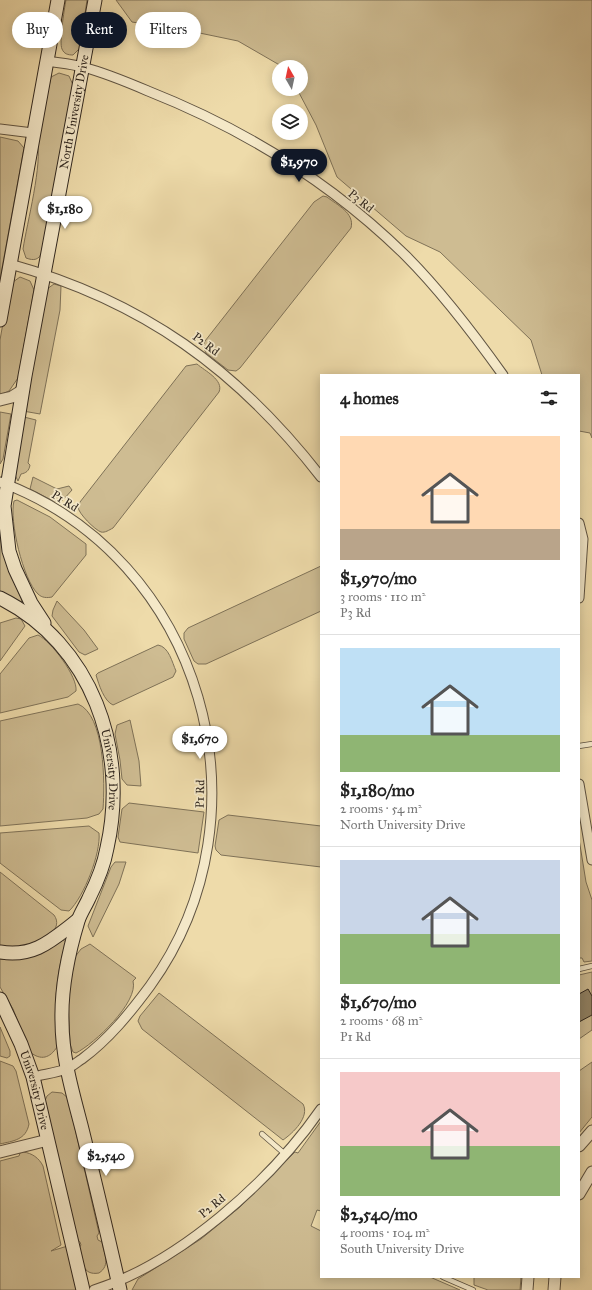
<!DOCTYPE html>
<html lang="en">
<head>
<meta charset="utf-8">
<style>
  body { margin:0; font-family:"IM FELL Great Primer",serif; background:#f6f6f6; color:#222; height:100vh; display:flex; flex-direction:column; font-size:15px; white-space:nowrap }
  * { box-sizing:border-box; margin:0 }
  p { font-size:13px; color:#767676 }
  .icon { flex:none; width:22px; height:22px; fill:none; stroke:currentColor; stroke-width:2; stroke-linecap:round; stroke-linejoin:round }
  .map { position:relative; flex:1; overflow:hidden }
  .panel { position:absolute; left:320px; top:374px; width:260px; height:904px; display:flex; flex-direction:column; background:#fff; border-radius:0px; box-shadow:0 2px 10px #0003 }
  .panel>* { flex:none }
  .banner { position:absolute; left:12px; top:12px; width:248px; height:36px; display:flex; gap:8px }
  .needle { width:26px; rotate:351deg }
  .tools { position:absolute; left:272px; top:60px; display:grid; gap:8px }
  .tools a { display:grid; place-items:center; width:36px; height:36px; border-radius:50%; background:#fff; box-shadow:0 2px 10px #0003; font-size:20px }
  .price { position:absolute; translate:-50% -34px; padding:0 9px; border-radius:14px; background:#fff; color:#222; font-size:13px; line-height:26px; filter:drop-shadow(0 1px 2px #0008) }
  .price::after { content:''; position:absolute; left:50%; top:24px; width:12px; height:9px; margin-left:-6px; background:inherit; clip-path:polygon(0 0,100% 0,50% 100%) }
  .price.current { background:#111827; color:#fff }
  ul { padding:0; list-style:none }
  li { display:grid; align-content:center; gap:8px; height:212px; padding:0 20px }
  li+li { border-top:1px solid #e0e0e0 }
  li span { display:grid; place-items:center; height:124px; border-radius:0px; color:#555 }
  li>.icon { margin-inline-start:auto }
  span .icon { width:72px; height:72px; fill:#fffc; stroke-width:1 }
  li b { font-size:17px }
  h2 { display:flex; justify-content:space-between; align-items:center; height:48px; padding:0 20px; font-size:17px }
  .chip { padding:0 14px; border-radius:18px; background:#fff; box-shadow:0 2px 10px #0003; font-size:14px; line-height:36px }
  .chip.current { background:#111827; color:#fff }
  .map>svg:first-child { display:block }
  .green { fill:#cebc92; stroke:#7f7258 }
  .building { fill:#938567; stroke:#30271f }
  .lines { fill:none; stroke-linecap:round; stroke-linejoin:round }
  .service-casing { stroke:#605442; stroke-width:6 }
  .minor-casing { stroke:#605442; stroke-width:11 }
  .tertiary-casing { stroke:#605442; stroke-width:13 }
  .secondary-casing { stroke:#30271f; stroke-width:15 }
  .service { stroke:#f4e8c8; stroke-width:4.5 }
  .minor { stroke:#f4e8c8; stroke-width:9 }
  .tertiary { stroke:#f4e8c8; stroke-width:11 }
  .secondary { stroke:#f4e8c8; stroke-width:13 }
  .labels { text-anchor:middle; stroke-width:3.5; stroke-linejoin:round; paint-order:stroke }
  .street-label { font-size:12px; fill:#30271f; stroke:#f4e8c8 }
</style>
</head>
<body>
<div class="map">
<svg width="592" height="1290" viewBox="0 0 592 1290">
  <rect width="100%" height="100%" fill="#eedbaa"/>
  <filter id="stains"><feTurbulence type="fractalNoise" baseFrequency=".005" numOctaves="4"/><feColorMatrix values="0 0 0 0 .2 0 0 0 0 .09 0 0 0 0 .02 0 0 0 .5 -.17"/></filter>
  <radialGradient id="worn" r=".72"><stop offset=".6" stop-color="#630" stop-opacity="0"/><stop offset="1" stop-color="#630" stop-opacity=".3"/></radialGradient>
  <path class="green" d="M66,0H87L80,48L73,55C68,55 64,54 62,49C59,43 64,10 66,0Z
    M116,0H592V438L590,433L579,431V375H542L531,340L440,252L406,236L337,177L316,125L297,89H301V67H283L238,41L190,31L132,22Z
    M59,73L69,76L73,85L42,252C39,260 34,261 26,258L23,249C27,223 43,163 37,140L51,77Z
    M0,137L18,141L24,148L0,279Z
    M323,196L327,197C337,205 355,213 351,228L240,368L236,371L228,370L206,353L203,346L205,341L314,202Z
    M20,277L30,281L34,290L18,378L9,391L0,395V340L9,289L13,282Z
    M54,284L61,286L60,310L40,414L23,411L47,289Z
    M197,364C205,371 224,380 219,392L113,528C109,530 105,533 101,532C95,530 78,513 78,507L80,502L186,366Z
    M0,412L11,414L3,459L0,464Z
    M24,417L36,420L28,463L30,465C29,471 26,473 21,474L18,481L15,475Z
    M33,477L57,489L69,486L72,490L63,500L53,501L30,489Z
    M17,500L50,517L86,544V555L52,597C47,598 42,598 38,594C23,580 9,520 14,501Z
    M0,538L7,566L22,600L21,603L0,593Z
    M321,566V611L206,664H198L194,661L184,639V633L188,628Z
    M57,601L84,630L98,649L85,655L79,652L52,616L53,610Z
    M16,618L21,619L25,626L0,661V623Z
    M38,635C51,641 78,677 76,691L68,697L0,713V674L29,638Z
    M158,645C169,647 172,662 176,671L173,677L113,705C104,701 99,685 96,675L98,673Z
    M78,704C105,715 105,784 103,809L99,814L87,818L0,826V721Z
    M130,720L139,761L141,786L127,785L122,779L120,760L115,734L117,725Z
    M129,803L204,812L198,853L120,842L118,837L122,809Z
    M228,815L321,826V867L221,855L216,850L215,846L219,820Z
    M89,826L99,833C101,853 84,897 69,911L61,910L0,863V833Z
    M579,839L586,882L592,900V961L584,962L582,958H579Z
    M115,862H126L119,884L93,937L88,926L111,867Z
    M0,872L54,915C64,929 44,940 32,945C23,949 10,948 0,948Z
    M63,940L66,942C55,976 54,1012 57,1047C50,1058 41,1061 30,1052L13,1009L0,987V959C24,962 44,953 63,940Z
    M90,944L136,978L133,981C139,1002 94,1044 76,1053L73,1052L70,1044L68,997L75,957L81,949Z
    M592,972V1030L579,1039V975Z
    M159,993L303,1104C310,1117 293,1133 283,1140L278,1136L142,1029L138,1021L140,1016Z
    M0,1027L10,1051V1056L7,1058L0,1056Z
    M0,1061L13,1066L16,1071L29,1124C26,1140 13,1141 0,1144Z
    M592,1062V1117L579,1133V1071Z
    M52,1092L62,1093L68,1098L99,1233L97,1236L98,1240L102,1242C104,1254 111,1265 99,1273C82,1276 82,1261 79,1248L81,1245L80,1242L77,1240L44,1103L47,1096Z
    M321,1121V1211L317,1210L311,1226L321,1231V1277H430L460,1290H132L138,1279L201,1239L240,1207L295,1152L298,1153Z
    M23,1152C32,1153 39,1158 43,1166L61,1245L51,1251L71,1245L83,1290H0V1161L19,1156L20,1153Z
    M474,1277H521L520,1290H488L474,1285Z"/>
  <path class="building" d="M588,989L592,996V1015L579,1022V994Z"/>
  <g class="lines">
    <defs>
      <path id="service" d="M579,746L592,744
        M579,969L592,966
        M262,1134L285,1154
        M443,1277L473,1290"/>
      <path id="minor" d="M47,61C59,63 71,64 83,67C105,73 127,82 148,91C244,129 333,184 406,256C442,292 473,333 503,375
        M0,129L33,133
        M10,264C143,301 237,369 321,477
        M0,482C203,557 275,813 150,986C130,1013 109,1039 82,1059C77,1062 72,1067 66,1069C56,1073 44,1074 33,1077
        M579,523L583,539L579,598
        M579,784L592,860
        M94,1290C179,1263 271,1181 321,1109"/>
      <path id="tertiary" d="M0,400L12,397L23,390
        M579,1146L592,1131
        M0,1152L48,1140
        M579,1194L592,1172
        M527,1290L528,1277
        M554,1290L555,1277"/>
      <g id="secondary">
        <path d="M0,320L58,0"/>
        <path id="s1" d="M0,598C92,644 129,750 107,848C104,865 97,882 89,898C86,905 80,914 78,921C68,954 61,987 62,1021C62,1058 73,1094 82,1129C95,1182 108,1236 120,1290"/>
        <path id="s2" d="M44,623L31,603L15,569L9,551L4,506L25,376L95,0"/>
        <path d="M0,952C35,958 53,939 78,920"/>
        <path id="s3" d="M0,999L21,1044L33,1077L83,1290"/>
      </g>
    </defs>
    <use href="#service" class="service-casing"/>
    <use href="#minor" class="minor-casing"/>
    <use href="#tertiary" class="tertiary-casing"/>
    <use href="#secondary" class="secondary-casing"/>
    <use href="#service" class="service"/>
    <use href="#minor" class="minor"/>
    <use href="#tertiary" class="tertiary"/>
    <use href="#secondary" class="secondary"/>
  </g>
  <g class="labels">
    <g class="street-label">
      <text dy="4" stroke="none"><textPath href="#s2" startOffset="526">North University Drive</textPath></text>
      <text transform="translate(361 201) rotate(39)" y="4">P3 Rd</text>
      <text transform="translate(206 344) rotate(37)" y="4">P2 Rd</text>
      <text transform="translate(65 501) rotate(32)" y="4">P1 Rd</text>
      <text dy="4" stroke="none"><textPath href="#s1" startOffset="214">University Drive</textPath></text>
      <text transform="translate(200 794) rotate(-89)" y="4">P1 Rd</text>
      <text dy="4" stroke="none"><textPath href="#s3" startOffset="98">University Drive</textPath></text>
      <text transform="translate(212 1206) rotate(-39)" y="4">P2 Rd</text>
    </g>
  </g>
  <rect width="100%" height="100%" filter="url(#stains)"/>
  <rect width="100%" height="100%" fill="url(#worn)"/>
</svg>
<div class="tools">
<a><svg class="needle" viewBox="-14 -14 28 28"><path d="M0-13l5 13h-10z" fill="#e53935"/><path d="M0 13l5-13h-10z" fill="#767676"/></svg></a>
<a><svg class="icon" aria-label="layers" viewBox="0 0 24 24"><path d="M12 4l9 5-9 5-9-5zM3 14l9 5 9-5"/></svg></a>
</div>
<b class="price current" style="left:299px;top:183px">$1,970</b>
<b class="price" style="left:65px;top:230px">$1,180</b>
<b class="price" style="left:200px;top:760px">$1,670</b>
<b class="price" style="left:106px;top:1177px">$2,540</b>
<div class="banner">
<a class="chip">Buy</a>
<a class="chip current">Rent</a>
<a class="chip">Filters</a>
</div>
<section class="panel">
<h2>4 homes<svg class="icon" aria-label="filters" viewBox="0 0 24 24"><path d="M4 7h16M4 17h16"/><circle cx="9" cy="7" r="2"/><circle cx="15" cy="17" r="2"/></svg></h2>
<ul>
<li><span style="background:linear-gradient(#ffd9b3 75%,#b9a48a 0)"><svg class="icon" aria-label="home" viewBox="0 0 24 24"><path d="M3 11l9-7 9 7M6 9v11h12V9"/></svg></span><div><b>$1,970/mo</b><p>3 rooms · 110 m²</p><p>P3 Rd</p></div></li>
<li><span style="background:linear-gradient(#bfe0f5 70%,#8fb573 0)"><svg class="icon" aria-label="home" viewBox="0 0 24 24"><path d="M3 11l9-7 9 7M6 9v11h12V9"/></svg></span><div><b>$1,180/mo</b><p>2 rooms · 54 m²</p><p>North University Drive</p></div></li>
<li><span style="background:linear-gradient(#c9d6e8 60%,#8fb573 0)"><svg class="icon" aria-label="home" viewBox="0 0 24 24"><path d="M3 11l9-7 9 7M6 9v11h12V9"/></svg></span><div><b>$1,670/mo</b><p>2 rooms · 68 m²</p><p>P1 Rd</p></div></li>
<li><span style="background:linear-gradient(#f6c9c9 60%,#8fb573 0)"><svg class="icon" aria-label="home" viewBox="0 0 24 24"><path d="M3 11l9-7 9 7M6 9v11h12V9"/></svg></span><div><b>$2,540/mo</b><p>4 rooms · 104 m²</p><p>South University Drive</p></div></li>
</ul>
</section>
</div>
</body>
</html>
